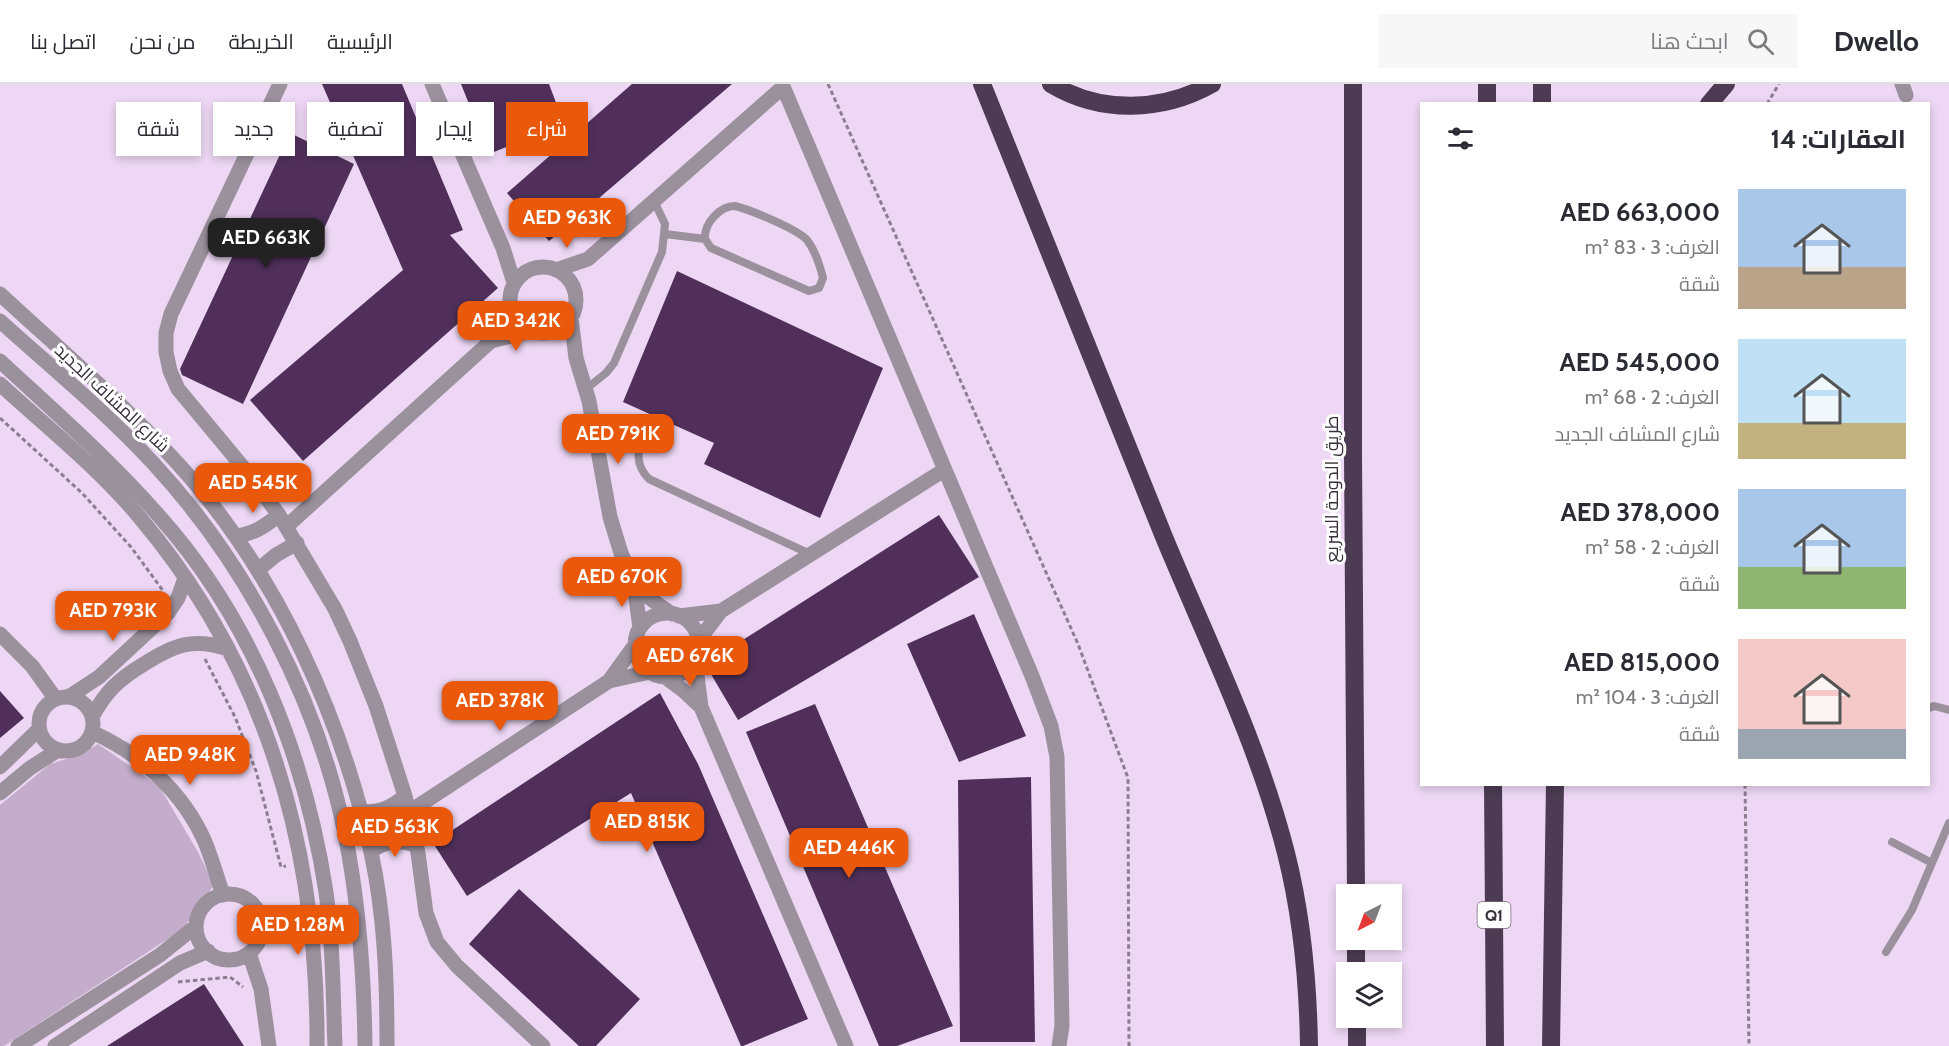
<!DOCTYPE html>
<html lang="ar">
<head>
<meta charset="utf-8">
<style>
  body { margin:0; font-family:Cabin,Cairo,sans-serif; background:#f7f7f7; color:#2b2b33; direction:rtl; height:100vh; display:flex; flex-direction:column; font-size:22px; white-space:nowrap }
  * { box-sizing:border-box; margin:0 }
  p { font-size:20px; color:#7c7c81 }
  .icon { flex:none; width:33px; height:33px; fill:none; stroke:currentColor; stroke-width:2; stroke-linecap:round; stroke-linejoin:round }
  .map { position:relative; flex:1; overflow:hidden; direction:ltr }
  .side { position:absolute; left:1420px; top:18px; width:510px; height:684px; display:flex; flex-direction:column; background:#fff; border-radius:0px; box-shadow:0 3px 9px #0003; direction:rtl }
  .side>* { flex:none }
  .guide { position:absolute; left:18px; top:18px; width:570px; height:54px; direction:rtl; display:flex; gap:12px }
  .needle { width:39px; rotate:222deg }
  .controls { position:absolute; left:1336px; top:800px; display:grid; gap:12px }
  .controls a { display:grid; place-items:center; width:66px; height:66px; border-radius:0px; background:#fff; box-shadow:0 3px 9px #0003; font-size:30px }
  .price { position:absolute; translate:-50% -51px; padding:0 14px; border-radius:12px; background:#ea580c; color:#fff; font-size:20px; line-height:39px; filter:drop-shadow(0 2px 3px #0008) }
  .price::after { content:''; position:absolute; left:50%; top:36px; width:18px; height:14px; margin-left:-9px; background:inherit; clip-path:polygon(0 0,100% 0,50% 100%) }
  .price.active { background:#222; color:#fff }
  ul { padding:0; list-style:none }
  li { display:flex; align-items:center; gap:18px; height:150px; padding:0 24px }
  li span { display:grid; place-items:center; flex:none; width:168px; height:120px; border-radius:0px; color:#555 }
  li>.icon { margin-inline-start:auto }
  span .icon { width:72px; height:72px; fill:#fffc; stroke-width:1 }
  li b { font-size:26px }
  h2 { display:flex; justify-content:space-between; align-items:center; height:72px; padding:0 24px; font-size:26px }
  .pill { padding:0 21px; border-radius:0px; background:#fff; box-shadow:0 3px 9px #0003; font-size:21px; line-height:54px }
  .pill.active { background:#ea580c; color:#fff }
  header { display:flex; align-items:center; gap:36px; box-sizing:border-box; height:84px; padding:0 30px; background:#fff; border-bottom:2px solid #e1e1e2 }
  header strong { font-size:28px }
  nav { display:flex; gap:33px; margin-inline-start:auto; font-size:21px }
  .search { width:420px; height:54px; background:#f7f7f7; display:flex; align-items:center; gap:15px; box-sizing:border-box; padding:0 21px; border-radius:0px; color:#7c7c81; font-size:22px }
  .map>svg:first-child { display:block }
  .green { fill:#c4adcb }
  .building { fill:#50305b }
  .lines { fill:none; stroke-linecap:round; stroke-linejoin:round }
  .path { stroke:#8c7d91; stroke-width:3; stroke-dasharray:4.5 3; stroke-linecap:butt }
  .service { stroke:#9a919d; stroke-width:8 }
  .minor { stroke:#9a919d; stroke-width:15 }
  .tertiary { stroke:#9a919d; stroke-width:15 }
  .motorway { stroke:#4c3b52; stroke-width:18 }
  .labels { text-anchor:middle; stroke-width:6; stroke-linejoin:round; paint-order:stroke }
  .shield { fill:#fff; stroke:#736d75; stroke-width:1.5 }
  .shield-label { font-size:16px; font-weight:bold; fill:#372f3a }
  .street-label { font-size:18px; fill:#372f3a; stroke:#fff }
</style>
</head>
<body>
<header>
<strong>Dwello</strong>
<div class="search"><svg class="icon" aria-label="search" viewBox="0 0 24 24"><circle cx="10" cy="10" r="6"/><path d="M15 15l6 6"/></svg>ابحث هنا</div>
<nav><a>الرئيسية</a><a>الخريطة</a><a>من نحن</a><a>اتصل بنا</a></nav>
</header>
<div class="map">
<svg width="1949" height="962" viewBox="0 0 1949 962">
  <rect width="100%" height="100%" fill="#edd7f4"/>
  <path class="green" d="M98,660L159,702L198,768L214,801L183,845L4,962H0V721L50,680L79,671Z"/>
  <path class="building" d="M322,0H402L463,146L450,151L498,204L303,377L250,316L403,186Z
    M461,0H549L564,40L489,70Z
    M632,0H732L549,157L507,109Z
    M290,49L354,80L243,320L182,291L180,285Z
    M677,187L883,284L820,434L704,380L714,359L623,318Z
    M939,431L979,493L738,636L705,580Z
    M974,530L1026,652L959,678L907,560Z
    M0,607L24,634L0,654Z
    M660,609L698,680L808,935L743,962H741L631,709L467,812L433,759Z
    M815,620L953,942L897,962H879L746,648Z
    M1031,693L1035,958H960L958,696Z
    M519,805L640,915L596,962H579L469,860Z
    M204,900L244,962H107Z"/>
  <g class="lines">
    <path class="path" d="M828,0L1078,560L1128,694L1129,962
      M1767,20L1779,0
      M0,334L82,409L131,463L164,508
      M205,575L235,633L256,687L281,783L286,782
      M1745,700L1749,962
      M178,898L230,893L243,903"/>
    <path class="service" d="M735,122C751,126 797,145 807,156C815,166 820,182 823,194L819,204L809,207L711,164L705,155C704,139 720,122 735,122Z
      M665,150L705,155
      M586,305L606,289L614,279L662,168L665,140L654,117
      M643,347C638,366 634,380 649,395L810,470
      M1929,624L1934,622L1949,626
      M1892,758L1932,779
      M1886,868L1912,826L1949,739"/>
    <path class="minor" d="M280,0L171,230L166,249V268L170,287L178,305L242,382L279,431L335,525L350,557L376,622L405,712L418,769L426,829L437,858L457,882L543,962
      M432,0L503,164L514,199
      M782,0L1032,592L1051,642L1057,673L1062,942L1059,962
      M1902,0L1906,11
      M510 216a33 33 0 1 1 66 0a33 33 0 1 1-66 0Z
      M556,186L588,175L783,3
      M0,210C64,269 131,326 189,392C280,498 341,633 371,768C385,832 387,897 387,962
      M571,234L576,274L589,317L610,433L621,469L634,499L640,544
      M491,257L532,247
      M0,300C48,344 100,385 141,435C268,586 318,767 317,962
      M286,443L491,257L510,222
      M236,452C254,450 265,442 279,431
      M258,486L276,471L297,459
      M634,499L648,513L672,530
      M635 561a32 32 0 1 1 64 0a32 32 0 1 1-64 0Z
      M679,532L721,527
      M0,550L32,582L55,614
      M698,557L721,527L944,386
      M695,576L701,623L846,962
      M665,593L684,607L701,623
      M609,597L635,561
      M70,612L99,593L168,529L178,514L185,494
      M39 640a27 27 0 1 1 54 0a27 27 0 1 1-54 0Z
      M92,633C106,607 119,595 144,580C174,561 193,553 228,565
      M92,648C141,670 183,708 205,758C212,775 217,793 223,811
      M0,683L39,645
      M0,709L30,684L58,666
      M360,728C379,729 391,724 405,712
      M409,728L609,597L650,588
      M371,767C386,757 398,755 416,761
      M196 843a33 33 0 1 1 66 0a33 33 0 1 1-66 0Z
      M249,869L261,905L269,962
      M18,962L160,871L196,842
      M55,962L180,879L208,867"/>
    <path class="tertiary" d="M0,237C51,283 106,328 153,379C246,479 318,616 345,750C359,819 364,891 365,962
      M0,277C54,327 110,376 159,432C252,536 305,671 326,808C333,859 333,911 335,962"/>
    <path class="motorway" d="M982,0C1043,151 1103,302 1164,453C1207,557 1258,659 1286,769C1302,832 1308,897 1309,962
      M1051,0C1101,30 1162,28 1212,0
      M1353,0V370L1356,810
      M1542,0V20
      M1487,20V0
      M1709,20L1726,0
      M1493,700L1495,962
      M1356,855V888
      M1357,933V962
      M1551,962L1555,700"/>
  </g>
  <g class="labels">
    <rect class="shield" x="1477.5" y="818" width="33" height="26" rx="4.5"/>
    <g class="shield-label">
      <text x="1494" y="837">Q1</text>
    </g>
    <g class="street-label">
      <text transform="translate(112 314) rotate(43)" y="6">شارع المشاف الجديد</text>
      <text transform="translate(1332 405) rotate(-90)" y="6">طريق الدوحة السريع</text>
    </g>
  </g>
</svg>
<div class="controls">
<a><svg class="needle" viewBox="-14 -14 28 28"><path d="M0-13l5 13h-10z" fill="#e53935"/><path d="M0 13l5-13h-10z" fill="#7c7c81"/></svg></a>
<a><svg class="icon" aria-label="layers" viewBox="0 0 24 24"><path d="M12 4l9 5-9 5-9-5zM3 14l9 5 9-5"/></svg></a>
</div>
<b class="price" style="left:567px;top:165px">AED 963K</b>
<b class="price active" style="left:266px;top:185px">AED 663K</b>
<b class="price" style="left:516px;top:268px">AED 342K</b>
<b class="price" style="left:618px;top:381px">AED 791K</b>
<b class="price" style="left:253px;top:430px">AED 545K</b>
<b class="price" style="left:622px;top:524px">AED 670K</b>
<b class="price" style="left:113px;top:558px">AED 793K</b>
<b class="price" style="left:690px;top:603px">AED 676K</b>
<b class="price" style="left:500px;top:648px">AED 378K</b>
<b class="price" style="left:190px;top:702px">AED 948K</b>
<b class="price" style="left:647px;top:769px">AED 815K</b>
<b class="price" style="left:395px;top:774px">AED 563K</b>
<b class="price" style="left:849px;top:795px">AED 446K</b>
<b class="price" style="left:298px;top:872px">AED 1.28M</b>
<div class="guide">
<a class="pill active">شراء</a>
<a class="pill">إيجار</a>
<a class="pill">تصفية</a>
<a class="pill">جديد</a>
<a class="pill">شقة</a>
</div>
<section class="side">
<h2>العقارات: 14<svg class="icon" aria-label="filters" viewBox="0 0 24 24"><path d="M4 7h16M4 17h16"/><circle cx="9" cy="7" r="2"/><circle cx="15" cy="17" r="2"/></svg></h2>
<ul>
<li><span style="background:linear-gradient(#a9c7e8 65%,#b9a48a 0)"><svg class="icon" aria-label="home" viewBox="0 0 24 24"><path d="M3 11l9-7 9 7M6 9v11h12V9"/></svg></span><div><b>AED 663,000</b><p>الغرف: 3 · 83 m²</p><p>شقة</p></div></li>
<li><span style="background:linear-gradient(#bfe0f5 70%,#c2b280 0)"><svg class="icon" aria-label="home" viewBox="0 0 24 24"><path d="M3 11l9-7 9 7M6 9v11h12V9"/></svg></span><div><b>AED 545,000</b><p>الغرف: 2 · 68 m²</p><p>شارع المشاف الجديد</p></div></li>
<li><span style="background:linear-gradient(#a9c7e8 65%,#8fb573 0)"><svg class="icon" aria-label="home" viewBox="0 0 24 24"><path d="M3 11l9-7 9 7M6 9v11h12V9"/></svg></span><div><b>AED 378,000</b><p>الغرف: 2 · 58 m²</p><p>شقة</p></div></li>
<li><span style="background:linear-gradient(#f6c9c9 75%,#9aa5b1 0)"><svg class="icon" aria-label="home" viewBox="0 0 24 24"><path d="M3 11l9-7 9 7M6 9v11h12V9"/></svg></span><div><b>AED 815,000</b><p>الغرف: 3 · 104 m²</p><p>شقة</p></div></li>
</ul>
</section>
</div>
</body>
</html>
